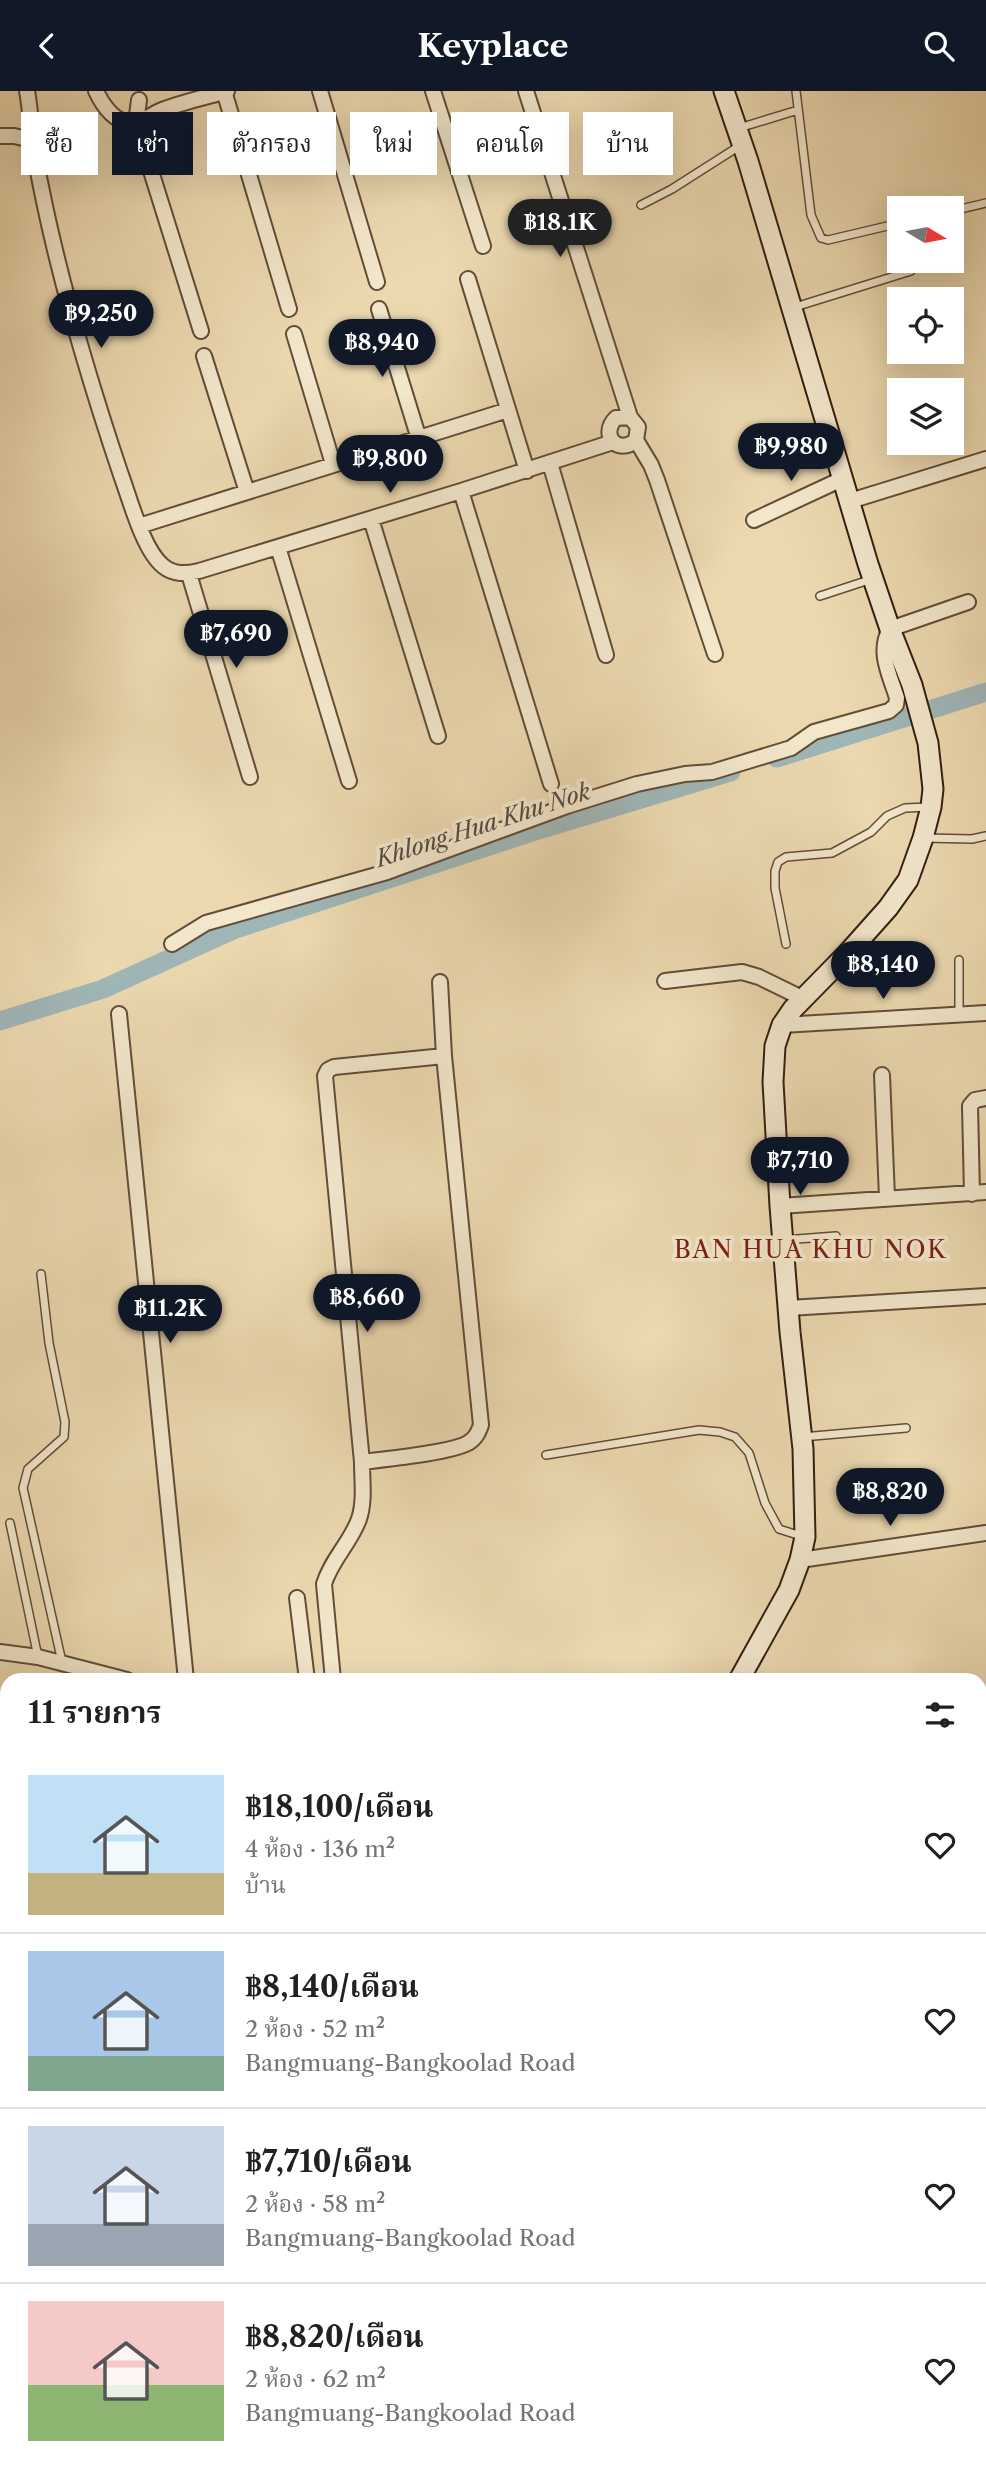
<!DOCTYPE html>
<html lang="th">
<head>
<meta charset="utf-8">
<style>
  body { margin:0; font-family:"Libre Caslon Text","Noto Serif Thai",serif; background:#f2f2f2; color:#202124; height:100vh; display:flex; flex-direction:column; font-size:26px; white-space:nowrap }
  * { box-sizing:border-box; margin:0 }
  p { font-size:23px; color:#757577 }
  .icon { flex:none; width:38px; height:38px; fill:none; stroke:currentColor; stroke-width:2; stroke-linecap:round; stroke-linejoin:round }
  .map { position:relative; flex:1; overflow:hidden }
  .sheet { position:absolute; left:0px; top:1582px; width:987px; height:800px; display:flex; flex-direction:column; background:#fff; border-radius:21px 21px 0 0; box-shadow:0 7px 28px #0002 }
  .sheet>* { flex:none }
  .guide { position:absolute; left:21px; top:21px; width:945px; height:63px; display:flex; gap:14px }
  .needle { width:46px; rotate:100deg }
  .tools { position:absolute; left:887px; top:105px; display:grid; gap:14px }
  .tools a { display:grid; place-items:center; width:77px; height:77px; border-radius:0px; background:#fff; box-shadow:0 7px 28px #0002; font-size:35px }
  .price { position:absolute; translate:-50% -60px; padding:0 16px; border-radius:24px; background:#111827; color:#fff; font-size:23px; line-height:46px; filter:drop-shadow(0 2px 4px #0008) }
  .price::after { content:''; position:absolute; left:50%; top:42px; width:21px; height:16px; margin-left:-10px; background:inherit; clip-path:polygon(0 0,100% 0,50% 100%) }
  .price.on { background:#222; color:#fff }
  ul { padding:0; list-style:none }
  li { display:flex; align-items:center; gap:21px; height:175px; padding:0 28px }
  li+li { border-top:2px solid #e0e0e0 }
  li span { display:grid; place-items:center; flex:none; width:196px; height:140px; border-radius:0px; color:#555 }
  li>.icon { margin-inline-start:auto }
  span .icon { width:84px; height:84px; fill:#fffc; stroke-width:1 }
  li b { font-size:30px }
  h2 { display:flex; justify-content:space-between; align-items:center; height:84px; padding:0 28px; font-size:30px }
  .tag { padding:0 24px; border-radius:0px; background:#fff; box-shadow:0 7px 28px #0002; font-size:24px; line-height:63px }
  .tag.on { background:#111827; color:#fff }
  header { display:flex; justify-content:space-between; align-items:center; height:91px; padding:0 28px; background:#111827; color:#fff; font-size:32px; font-weight:800 }
  .map>svg:first-child { display:block }
  .lines { fill:none; stroke-linecap:round; stroke-linejoin:round }
  .canal { stroke:#9fb6b7; stroke-width:19 }
  .lane-casing { stroke:#624d38; stroke-width:10 }
  .street-casing { stroke:#624d38; stroke-width:18 }
  .secondary-casing { stroke:#341f11; stroke-width:23 }
  .lane { stroke:#f2e6cb; stroke-width:7 }
  .street { stroke:#f2e6cb; stroke-width:14 }
  .secondary { stroke:#f2e6cb; stroke-width:19 }
  .labels { text-anchor:middle; stroke-width:7; stroke-linejoin:round; paint-order:stroke }
  .water-label { font-size:23px; font-style:italic; fill:#544c43; stroke:#f2e6cb }
  .quarter-label { font-size:24px; letter-spacing:2px; fill:#7a1f14; stroke:#f2e6cb }
</style>
</head>
<body>
<header><svg class="icon" aria-label="back" viewBox="0 0 24 24"><path d="M15 5l-7 7 7 7"/></svg>Keyplace<svg class="icon" aria-label="search" viewBox="0 0 24 24"><circle cx="10" cy="10" r="6"/><path d="M15 15l6 6"/></svg></header>
<div class="map">
<svg width="986" height="2381" viewBox="0 0 986 2381">
  <rect width="100%" height="100%" fill="#ebd8af"/>
  <filter id="stains"><feTurbulence type="fractalNoise" baseFrequency=".00286" numOctaves="4"/><feColorMatrix values="0 0 0 0 .2 0 0 0 0 .09 0 0 0 0 .02 0 0 0 .5 -.17"/></filter>
  <radialGradient id="worn" r=".72"><stop offset=".6" stop-color="#630" stop-opacity="0"/><stop offset="1" stop-color="#630" stop-opacity=".3"/></radialGradient>
  <g class="lines">
    <path class="canal" d="M777,667L986,601
      M0,930L103,898L233,839L529,742L731,681"/>
    <defs>
      <path id="lane" d="M796,0L811,124L821,147L828,149L900,132
        M739,37L798,19
        M641,114L672,98L741,54
        M952,120L986,112
        M795,216L911,180
        M820,505L872,488
        M924,747L972,748L986,745
        M786,853L775,797V780L778,771L786,766L832,762L871,741L887,725L905,717L930,716
        M959,869V923
        M784,1149L836,1145
        M41,1183L49,1252L65,1331L64,1346L28,1378L23,1397L62,1571
        M802,1346L906,1337
        M546,1364L699,1339L720,1341L735,1346L749,1362L765,1412L779,1438L804,1446
        M10,1432L38,1566
        M0,1639L7,1663
        M980,2095L986,2093
        M980,2156L986,2154
        M847,2381L865,2375"/>
      <path id="street" d="M27,0C31,21 31,43 35,64C54,172 86,280 121,384C130,408 143,459 163,475C174,484 186,483 199,480L461,400L613,351
        M96,0C103,15 117,36 137,31C146,29 154,22 162,19C183,11 206,6 227,0
        M224,0L289,218
        M320,0L377,191
        M433,0L483,155
        M526,0L630,326L638,336L636,349C618,365 599,344 616,327L630,326
        M139,9L136,32L201,240
        M0,45H14L32,49
        M468,188L527,380
        M379,218L419,348
        M294,243L333,373
        M204,265L247,401
        M636,349L651,374L657,389L715,563
        M550,372L606,564
        M461,400L551,693
        M850,410L986,368
        M371,428L438,645
        M754,429L842,388
        M139,435L508,319
        M278,456L349,690
        M189,483L250,686
        M172,853L206,832L387,781L567,715L637,693L685,683L712,681L791,657L814,641L889,620L896,614L897,607C890,584 877,561 890,538L968,511
        M665,890L742,881L759,886L804,908
        M119,923L186,1589
        M782,934L986,922
        M882,984L887,1107
        M972,1103L970,1015L975,1009L986,1007
        M780,1115L986,1101
        M789,1217L986,1205
        M362,1371C386,1368 450,1362 468,1352C476,1347 478,1342 481,1334L444,965L440,891
        M800,1469L986,1442
        M297,1507L307,1589
        M0,1561L38,1566L127,1589
        M333,1589L324,1493C331,1469 351,1451 359,1428C365,1410 362,1390 362,1371L325,985L328,979L334,976L444,965
        M980,1628L986,1627
        M980,1833L986,1832
        M980,1965L986,1962
        M283,2375L285,2381"/>
      <path id="secondary" d="M724,0L748,70L868,473L890,538L912,594L928,652L933,698L931,716L923,747L908,789L888,817L847,863L793,918L782,934L775,955L773,991L780,1115L790,1241L803,1358L805,1446L800,1469L789,1499L739,1589
        M980,2324L986,2340"/>
    </defs>
    <use href="#lane" class="lane-casing"/>
    <use href="#street" class="street-casing"/>
    <use href="#secondary" class="secondary-casing"/>
    <use href="#lane" class="lane"/>
    <use href="#street" class="street"/>
    <use href="#secondary" class="secondary"/>
  </g>
  <g class="labels">
    <g class="water-label">
      <text transform="translate(483 734) rotate(-18)" y="8">Khlong Hua Khu Nok</text>
    </g>
    <g class="quarter-label">
      <text x="811" y="1167">BAN HUA KHU NOK</text>
    </g>
  </g>
  <rect width="100%" height="100%" filter="url(#stains)"/>
  <rect width="100%" height="100%" fill="url(#worn)"/>
</svg>
<div class="tools">
<a><svg class="needle" viewBox="-14 -14 28 28"><path d="M0-13l5 13h-10z" fill="#e53935"/><path d="M0 13l5-13h-10z" fill="#757577"/></svg></a>
<a><svg class="icon" aria-label="locate" viewBox="0 0 24 24"><circle cx="12" cy="12" r="6"/><path d="M12 2v4M12 18v4M2 12h4M18 12h4"/></svg></a>
<a><svg class="icon" aria-label="layers" viewBox="0 0 24 24"><path d="M12 4l9 5-9 5-9-5zM3 14l9 5 9-5"/></svg></a>
</div>
<b class="price on" style="left:560px;top:168px">฿18.1K</b>
<b class="price" style="left:101px;top:259px">฿9,250</b>
<b class="price" style="left:382px;top:288px">฿8,940</b>
<b class="price" style="left:791px;top:392px">฿9,980</b>
<b class="price" style="left:390px;top:404px">฿9,800</b>
<b class="price" style="left:236px;top:579px">฿7,690</b>
<b class="price" style="left:883px;top:910px">฿8,140</b>
<b class="price" style="left:800px;top:1106px">฿7,710</b>
<b class="price" style="left:367px;top:1243px">฿8,660</b>
<b class="price" style="left:170px;top:1254px">฿11.2K</b>
<b class="price" style="left:890px;top:1437px">฿8,820</b>
<div class="guide">
<a class="tag">ซื้อ</a>
<a class="tag on">เช่า</a>
<a class="tag">ตัวกรอง</a>
<a class="tag">ใหม่</a>
<a class="tag">คอนโด</a>
<a class="tag">บ้าน</a>
</div>
<section class="sheet">
<h2>11 รายการ<svg class="icon" aria-label="filters" viewBox="0 0 24 24"><path d="M4 7h16M4 17h16"/><circle cx="9" cy="7" r="2"/><circle cx="15" cy="17" r="2"/></svg></h2>
<ul>
<li><span style="background:linear-gradient(#bfe0f5 70%,#c2b280 0)"><svg class="icon" aria-label="home" viewBox="0 0 24 24"><path d="M3 11l9-7 9 7M6 9v11h12V9"/></svg></span><div><b>฿18,100/เดือน</b><p>4 ห้อง · 136 m²</p><p>บ้าน</p></div><svg class="icon" aria-label="heart" viewBox="0 0 24 24"><path d="M12 20l-8-8c-3-5 5-10 8-4 3-6 11-1 8 4z"/></svg></li>
<li><span style="background:linear-gradient(#a9c7e8 75%,#7fa58c 0)"><svg class="icon" aria-label="home" viewBox="0 0 24 24"><path d="M3 11l9-7 9 7M6 9v11h12V9"/></svg></span><div><b>฿8,140/เดือน</b><p>2 ห้อง · 52 m²</p><p>Bangmuang-Bangkoolad Road</p></div><svg class="icon" aria-label="heart" viewBox="0 0 24 24"><path d="M12 20l-8-8c-3-5 5-10 8-4 3-6 11-1 8 4z"/></svg></li>
<li><span style="background:linear-gradient(#c9d6e8 70%,#9aa5b1 0)"><svg class="icon" aria-label="home" viewBox="0 0 24 24"><path d="M3 11l9-7 9 7M6 9v11h12V9"/></svg></span><div><b>฿7,710/เดือน</b><p>2 ห้อง · 58 m²</p><p>Bangmuang-Bangkoolad Road</p></div><svg class="icon" aria-label="heart" viewBox="0 0 24 24"><path d="M12 20l-8-8c-3-5 5-10 8-4 3-6 11-1 8 4z"/></svg></li>
<li><span style="background:linear-gradient(#f6c9c9 60%,#8fb573 0)"><svg class="icon" aria-label="home" viewBox="0 0 24 24"><path d="M3 11l9-7 9 7M6 9v11h12V9"/></svg></span><div><b>฿8,820/เดือน</b><p>2 ห้อง · 62 m²</p><p>Bangmuang-Bangkoolad Road</p></div><svg class="icon" aria-label="heart" viewBox="0 0 24 24"><path d="M12 20l-8-8c-3-5 5-10 8-4 3-6 11-1 8 4z"/></svg></li>
</ul>
</section>
</div>
</body>
</html>
